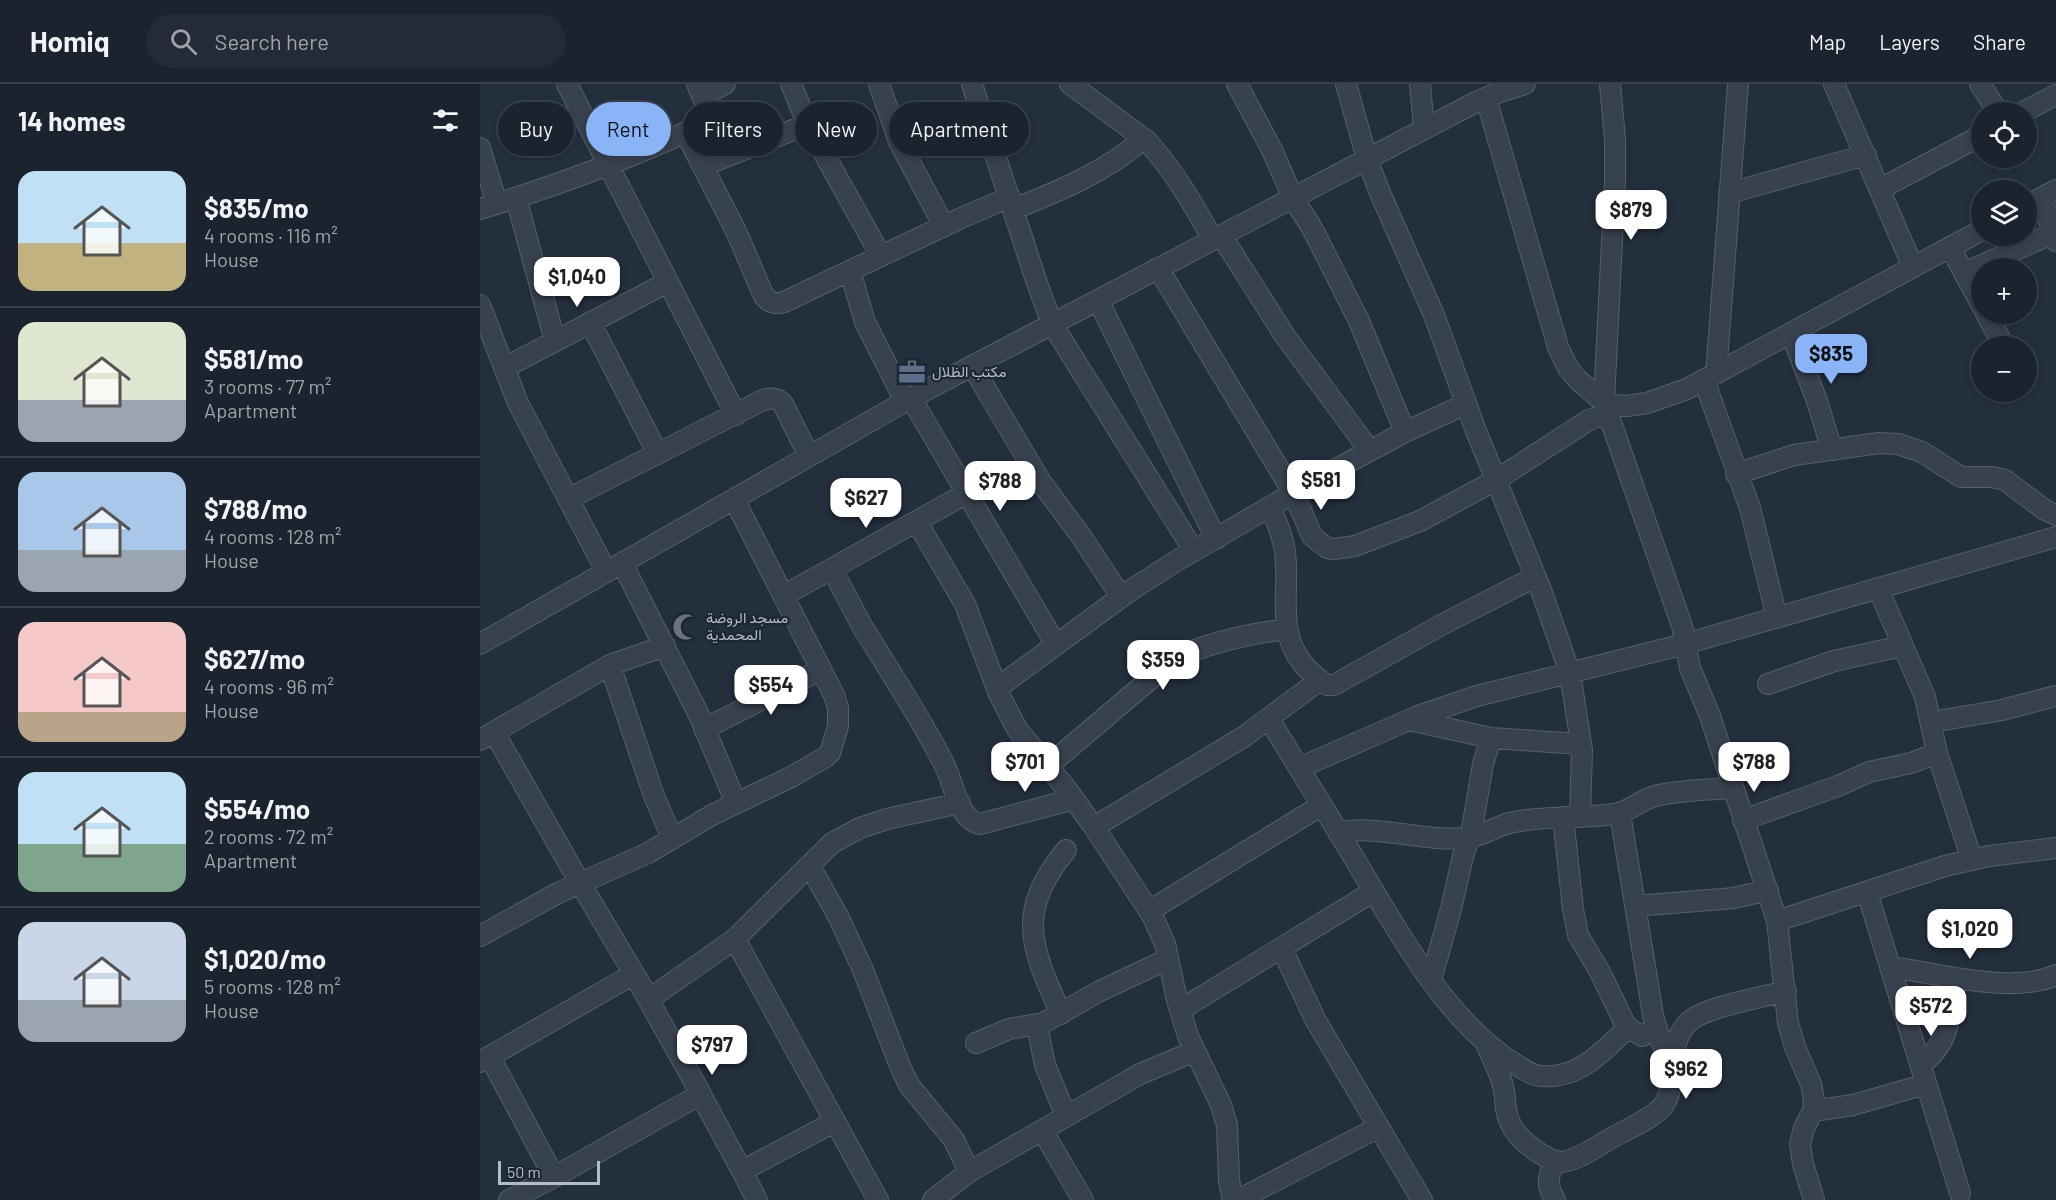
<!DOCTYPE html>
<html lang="en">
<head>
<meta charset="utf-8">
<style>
  body { margin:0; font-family:Barlow,Vazirmatn,sans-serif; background:#242b36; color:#f1f3f6; height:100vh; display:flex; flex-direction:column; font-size:22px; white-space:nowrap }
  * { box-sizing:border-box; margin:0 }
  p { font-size:20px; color:#a0a4aa }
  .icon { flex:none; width:33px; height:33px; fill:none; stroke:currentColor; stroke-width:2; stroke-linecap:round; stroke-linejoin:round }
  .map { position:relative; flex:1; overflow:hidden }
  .drawer { display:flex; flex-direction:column; background:#1b232e; width:480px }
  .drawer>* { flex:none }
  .banner { position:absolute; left:18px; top:18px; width:570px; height:54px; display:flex; gap:12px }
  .tools { position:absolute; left:1491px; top:18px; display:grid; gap:12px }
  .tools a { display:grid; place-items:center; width:66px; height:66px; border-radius:50%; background:#1b232e; box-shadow:0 3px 9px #0003,0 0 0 2px #39404a; font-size:30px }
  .scale { position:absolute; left:18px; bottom:15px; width:102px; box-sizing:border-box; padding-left:6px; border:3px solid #b4bcc9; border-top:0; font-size:16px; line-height:21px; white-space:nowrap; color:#b4bcc9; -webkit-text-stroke:4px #1d2633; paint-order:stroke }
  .price { position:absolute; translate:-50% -51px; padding:0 14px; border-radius:12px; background:#fff; color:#222; font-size:20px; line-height:39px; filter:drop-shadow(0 2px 3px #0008) }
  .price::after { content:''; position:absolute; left:50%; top:36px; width:18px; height:14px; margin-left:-9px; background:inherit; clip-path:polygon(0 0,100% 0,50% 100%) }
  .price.current { background:#8ab4f8; color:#111 }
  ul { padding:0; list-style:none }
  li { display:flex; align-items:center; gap:18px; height:150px; padding:0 18px }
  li+li { border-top:2px solid #39404a }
  li span { display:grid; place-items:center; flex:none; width:168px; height:120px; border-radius:18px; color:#555 }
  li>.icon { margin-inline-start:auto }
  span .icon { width:72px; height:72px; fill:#fffc; stroke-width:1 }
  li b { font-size:26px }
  h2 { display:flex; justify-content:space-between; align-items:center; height:72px; padding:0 18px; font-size:26px }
  .pill { padding:0 21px; border-radius:27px; background:#1b232e; box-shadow:0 3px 9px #0003,0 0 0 2px #39404a; font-size:21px; line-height:54px }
  .pill.current { background:#8ab4f8; color:#111 }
  header { display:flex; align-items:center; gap:36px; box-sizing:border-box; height:84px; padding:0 30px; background:#1b232e; border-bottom:2px solid #39404a }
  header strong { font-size:28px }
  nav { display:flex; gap:33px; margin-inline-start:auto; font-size:21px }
  .search { width:420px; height:54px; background:#242b36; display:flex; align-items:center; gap:15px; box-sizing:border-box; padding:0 21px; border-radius:33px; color:#a0a4aa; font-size:22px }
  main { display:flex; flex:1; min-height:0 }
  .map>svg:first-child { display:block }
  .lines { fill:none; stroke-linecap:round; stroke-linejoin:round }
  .minor-casing { stroke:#565f6c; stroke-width:22 }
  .minor { stroke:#38414e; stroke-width:20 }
  .labels { text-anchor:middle; stroke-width:4.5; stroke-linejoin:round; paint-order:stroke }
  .poi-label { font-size:15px; fill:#b4bcc9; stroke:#1d2633; text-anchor:start }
</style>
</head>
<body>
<header>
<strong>Homiq</strong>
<div class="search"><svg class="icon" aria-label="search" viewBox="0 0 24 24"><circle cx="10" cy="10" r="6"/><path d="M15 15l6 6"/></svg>Search here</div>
<nav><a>Map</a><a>Layers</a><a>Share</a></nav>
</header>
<main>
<section class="drawer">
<h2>14 homes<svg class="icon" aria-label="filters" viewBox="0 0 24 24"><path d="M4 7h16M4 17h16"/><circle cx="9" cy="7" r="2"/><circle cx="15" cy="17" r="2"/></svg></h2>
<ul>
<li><span style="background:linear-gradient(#bfe0f5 60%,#c2b280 0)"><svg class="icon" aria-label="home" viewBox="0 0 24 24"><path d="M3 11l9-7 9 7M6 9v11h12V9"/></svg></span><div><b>$835/mo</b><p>4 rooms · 116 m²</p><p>House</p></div></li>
<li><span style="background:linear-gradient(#dfe7d0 65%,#9aa5b1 0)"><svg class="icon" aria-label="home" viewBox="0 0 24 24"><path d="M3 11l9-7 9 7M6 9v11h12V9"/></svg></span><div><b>$581/mo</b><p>3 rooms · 77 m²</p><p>Apartment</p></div></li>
<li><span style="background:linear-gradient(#a9c7e8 65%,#9aa5b1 0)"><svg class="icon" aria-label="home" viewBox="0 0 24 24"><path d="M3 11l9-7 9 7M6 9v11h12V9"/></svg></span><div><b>$788/mo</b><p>4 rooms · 128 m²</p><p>House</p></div></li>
<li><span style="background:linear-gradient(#f6c9c9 75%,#b9a48a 0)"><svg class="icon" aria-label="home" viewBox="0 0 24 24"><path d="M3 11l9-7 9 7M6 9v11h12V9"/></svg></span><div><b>$627/mo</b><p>4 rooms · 96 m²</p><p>House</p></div></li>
<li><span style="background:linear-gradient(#bfe0f5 60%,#7fa58c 0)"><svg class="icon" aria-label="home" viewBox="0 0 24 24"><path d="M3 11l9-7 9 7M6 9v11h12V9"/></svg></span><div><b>$554/mo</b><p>2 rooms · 72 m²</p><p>Apartment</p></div></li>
<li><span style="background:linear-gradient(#c9d6e8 65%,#9aa5b1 0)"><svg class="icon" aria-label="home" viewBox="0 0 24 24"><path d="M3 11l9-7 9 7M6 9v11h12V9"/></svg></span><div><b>$1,020/mo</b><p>5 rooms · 128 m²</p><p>House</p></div></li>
</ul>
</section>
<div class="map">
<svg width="1576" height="1116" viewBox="0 0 1576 1116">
  <rect width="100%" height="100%" fill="#242f3e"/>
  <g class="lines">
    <defs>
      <path id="minor" d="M87,0L256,331
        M217,0L247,72
        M311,0L328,41L401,172
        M399,0L419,58L464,142
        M492,0L556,196L572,240L714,467
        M590,0L667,57C694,87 714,121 733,156
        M757,0L792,66L813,114L832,144L879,237L925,348
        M866,0L887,75L900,109L954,231L996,347L1061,506L1090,589L1102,666L1100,732
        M940,0L944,45
        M1130,0L1135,55V97L1124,318L1202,542L1210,584L1230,632L1297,837L1308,939L1315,963L1331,1000L1334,1016L1333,1027L1324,1044L1320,1060L1323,1080L1334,1116
        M1354,0L1433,183
        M1500,0L1518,28
        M222,12L245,0
        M1006,14L1078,263L1088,284L1098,296L1124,318L1134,321L1147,322L1167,319L1207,305L1502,146
        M1543,28L1576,11
        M205,48L256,147L283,210C287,218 295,221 304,218L479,135L530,113
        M0,64L17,120
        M223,82L328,40
        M1400,105L1502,51
        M1249,109L1386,71
        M36,114L75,257
        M1561,114L1576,157
        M1546,122L1576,106
        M0,125C79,101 157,72 232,36
        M534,125C579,107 626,88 663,55
        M741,151L805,252L890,367
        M1470,163L1502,222
        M678,184L814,410L832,452L847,464L854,465L875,462L940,437L1016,396L1109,336L1128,329
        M370,187L385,238L425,317
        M1484,189L1576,148
        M618,216L736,455
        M0,221L38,319L126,487
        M1506,230L1524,262
        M110,238L178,370
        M1311,249L1337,317L1352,366
        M492,282L561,398L601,452L641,513
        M24,284L188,198
        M1236,290L1258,0
        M1224,296L1270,424L1297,534
        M431,314L576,561
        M1256,390L1314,371L1399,359L1418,360L1442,368L1481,393H1512L1525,396L1565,426L1576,431
        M88,415L283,316C291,314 297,313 303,320L329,372
        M790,424C797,438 803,452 805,468C810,507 796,547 823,580C830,588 838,596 847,601H854L963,540L1055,493
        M437,438L485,520L519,610L537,645L585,703L614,743L673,833L685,860L697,916L708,952L741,1021L747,1041L749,1096L753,1116
        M142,479L219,631L256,719
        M352,485C362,504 372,523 382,542C410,588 440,632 464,680C474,698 477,735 500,740L594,715
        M1398,504L1445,613L1457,669L1492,776
        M303,512L487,409
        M0,560L431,314L996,18L1017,9L1045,0
        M130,581L174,712L192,754
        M1288,600L1354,577L1422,562
        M517,604L651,506L698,476L845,391L925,348L986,320
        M789,635C814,676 840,718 865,759C910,833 961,934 1035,980C1043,985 1051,991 1060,992C1099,996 1121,968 1148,944
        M929,636L1011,654L1101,660
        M1452,638L1522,626L1576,612
        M224,645L340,586
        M14,648L100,799L169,915L255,855
        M0,656L130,581L185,562
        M568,682L694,575C729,558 768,550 807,545
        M819,684L938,632L997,612L1205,560L1576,453
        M1140,729L1173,931L1180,956L1192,976
        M1083,733L1093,825L1098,851L1120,888L1144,938L1148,944L1162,952L1177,944
        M1263,736L1358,702L1389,688L1431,679L1457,669
        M614,743L765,652L840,596
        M858,748C901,741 943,758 986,754C1000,753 1015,743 1029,739C1063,731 1099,735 1134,730C1150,728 1160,716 1175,712C1200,706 1228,706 1253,704
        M330,782L359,834L383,886L420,982L429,1001L474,1056L489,1088
        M1387,808L1480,1109
        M1156,822L1254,814L1288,806
        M669,827L842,721
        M1297,837L1465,782L1509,772L1576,764
        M0,852L78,809L168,769L232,731L311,693L344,674L350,669L358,642V624L354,611L254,415
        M802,865L836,937L942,1116
        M1410,883C1458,889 1532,911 1576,891
        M951,896L971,825L983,772L991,750L1003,680L1011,654
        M700,926L894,807
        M581,930C551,863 535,829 586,766
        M557,941L565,981L586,1032
        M496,959L529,945L563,939L620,907L688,875
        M1006,960C1012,974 1020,988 1023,1002C1025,1009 1025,1017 1026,1025C1029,1046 1044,1059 1061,1070C1067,1073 1075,1079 1082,1078C1097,1076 1115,1064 1128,1056C1143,1047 1176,1034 1185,1019C1199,994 1184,961 1210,937C1226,923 1283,913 1306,907
        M10,973L74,1093
        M0,978L154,890L221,1010L74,1093L29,1116
        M1440,981C1471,960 1470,928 1476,894
        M215,1000L262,1087
        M1333,1027L1373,1021L1446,1000
        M562,1046L603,1116
        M277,1116L262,1087L354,1038
        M398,1116L255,855L352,759L380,744L407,735L480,719
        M453,1116L489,1088L660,990L703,972L716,969
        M758,1116L899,1043
        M1075,1116C1067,1102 1066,1091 1077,1077"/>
    </defs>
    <use href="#minor" class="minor-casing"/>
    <use href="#minor" class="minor"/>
  </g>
  <defs>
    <symbol id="office-bare" viewBox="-9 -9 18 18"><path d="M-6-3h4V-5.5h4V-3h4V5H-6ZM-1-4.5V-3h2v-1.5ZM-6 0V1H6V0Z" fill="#5c6f8a" stroke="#1d2633" stroke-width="2.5" paint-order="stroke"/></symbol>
    <symbol id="mosque-bare" viewBox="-9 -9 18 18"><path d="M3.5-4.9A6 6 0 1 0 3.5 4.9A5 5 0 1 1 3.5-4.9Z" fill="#6b7280" stroke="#1d2633" stroke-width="2.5" paint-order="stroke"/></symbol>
  </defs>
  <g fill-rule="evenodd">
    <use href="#office-bare" x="413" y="269" width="38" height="38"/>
    <use href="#mosque-bare" x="187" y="524" width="38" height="38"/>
  </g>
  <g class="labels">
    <g class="poi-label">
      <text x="452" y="293">مكتب الظلال</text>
      <text x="226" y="539">مسجد الروضة<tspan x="226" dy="17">المحمدية</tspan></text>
    </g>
  </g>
</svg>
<div class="tools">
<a><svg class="icon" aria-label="locate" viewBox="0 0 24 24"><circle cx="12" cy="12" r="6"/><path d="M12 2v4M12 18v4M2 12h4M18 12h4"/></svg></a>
<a><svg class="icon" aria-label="layers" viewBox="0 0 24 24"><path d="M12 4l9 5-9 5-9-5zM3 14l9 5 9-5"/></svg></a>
<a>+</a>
<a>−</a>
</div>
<div class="scale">50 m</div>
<b class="price" style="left:1151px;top:157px">$879</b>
<b class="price" style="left:97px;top:224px">$1,040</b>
<b class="price current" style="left:1351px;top:301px">$835</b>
<b class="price" style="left:841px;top:427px">$581</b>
<b class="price" style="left:520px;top:428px">$788</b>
<b class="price" style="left:386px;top:445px">$627</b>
<b class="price" style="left:683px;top:607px">$359</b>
<b class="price" style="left:291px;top:632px">$554</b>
<b class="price" style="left:545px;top:709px">$701</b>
<b class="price" style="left:1274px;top:709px">$788</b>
<b class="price" style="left:1490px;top:876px">$1,020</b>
<b class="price" style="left:1451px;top:953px">$572</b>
<b class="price" style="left:232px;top:992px">$797</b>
<b class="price" style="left:1206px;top:1016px">$962</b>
<div class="banner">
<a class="pill">Buy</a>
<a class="pill current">Rent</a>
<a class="pill">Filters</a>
<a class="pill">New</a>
<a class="pill">Apartment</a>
</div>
</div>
</main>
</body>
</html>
